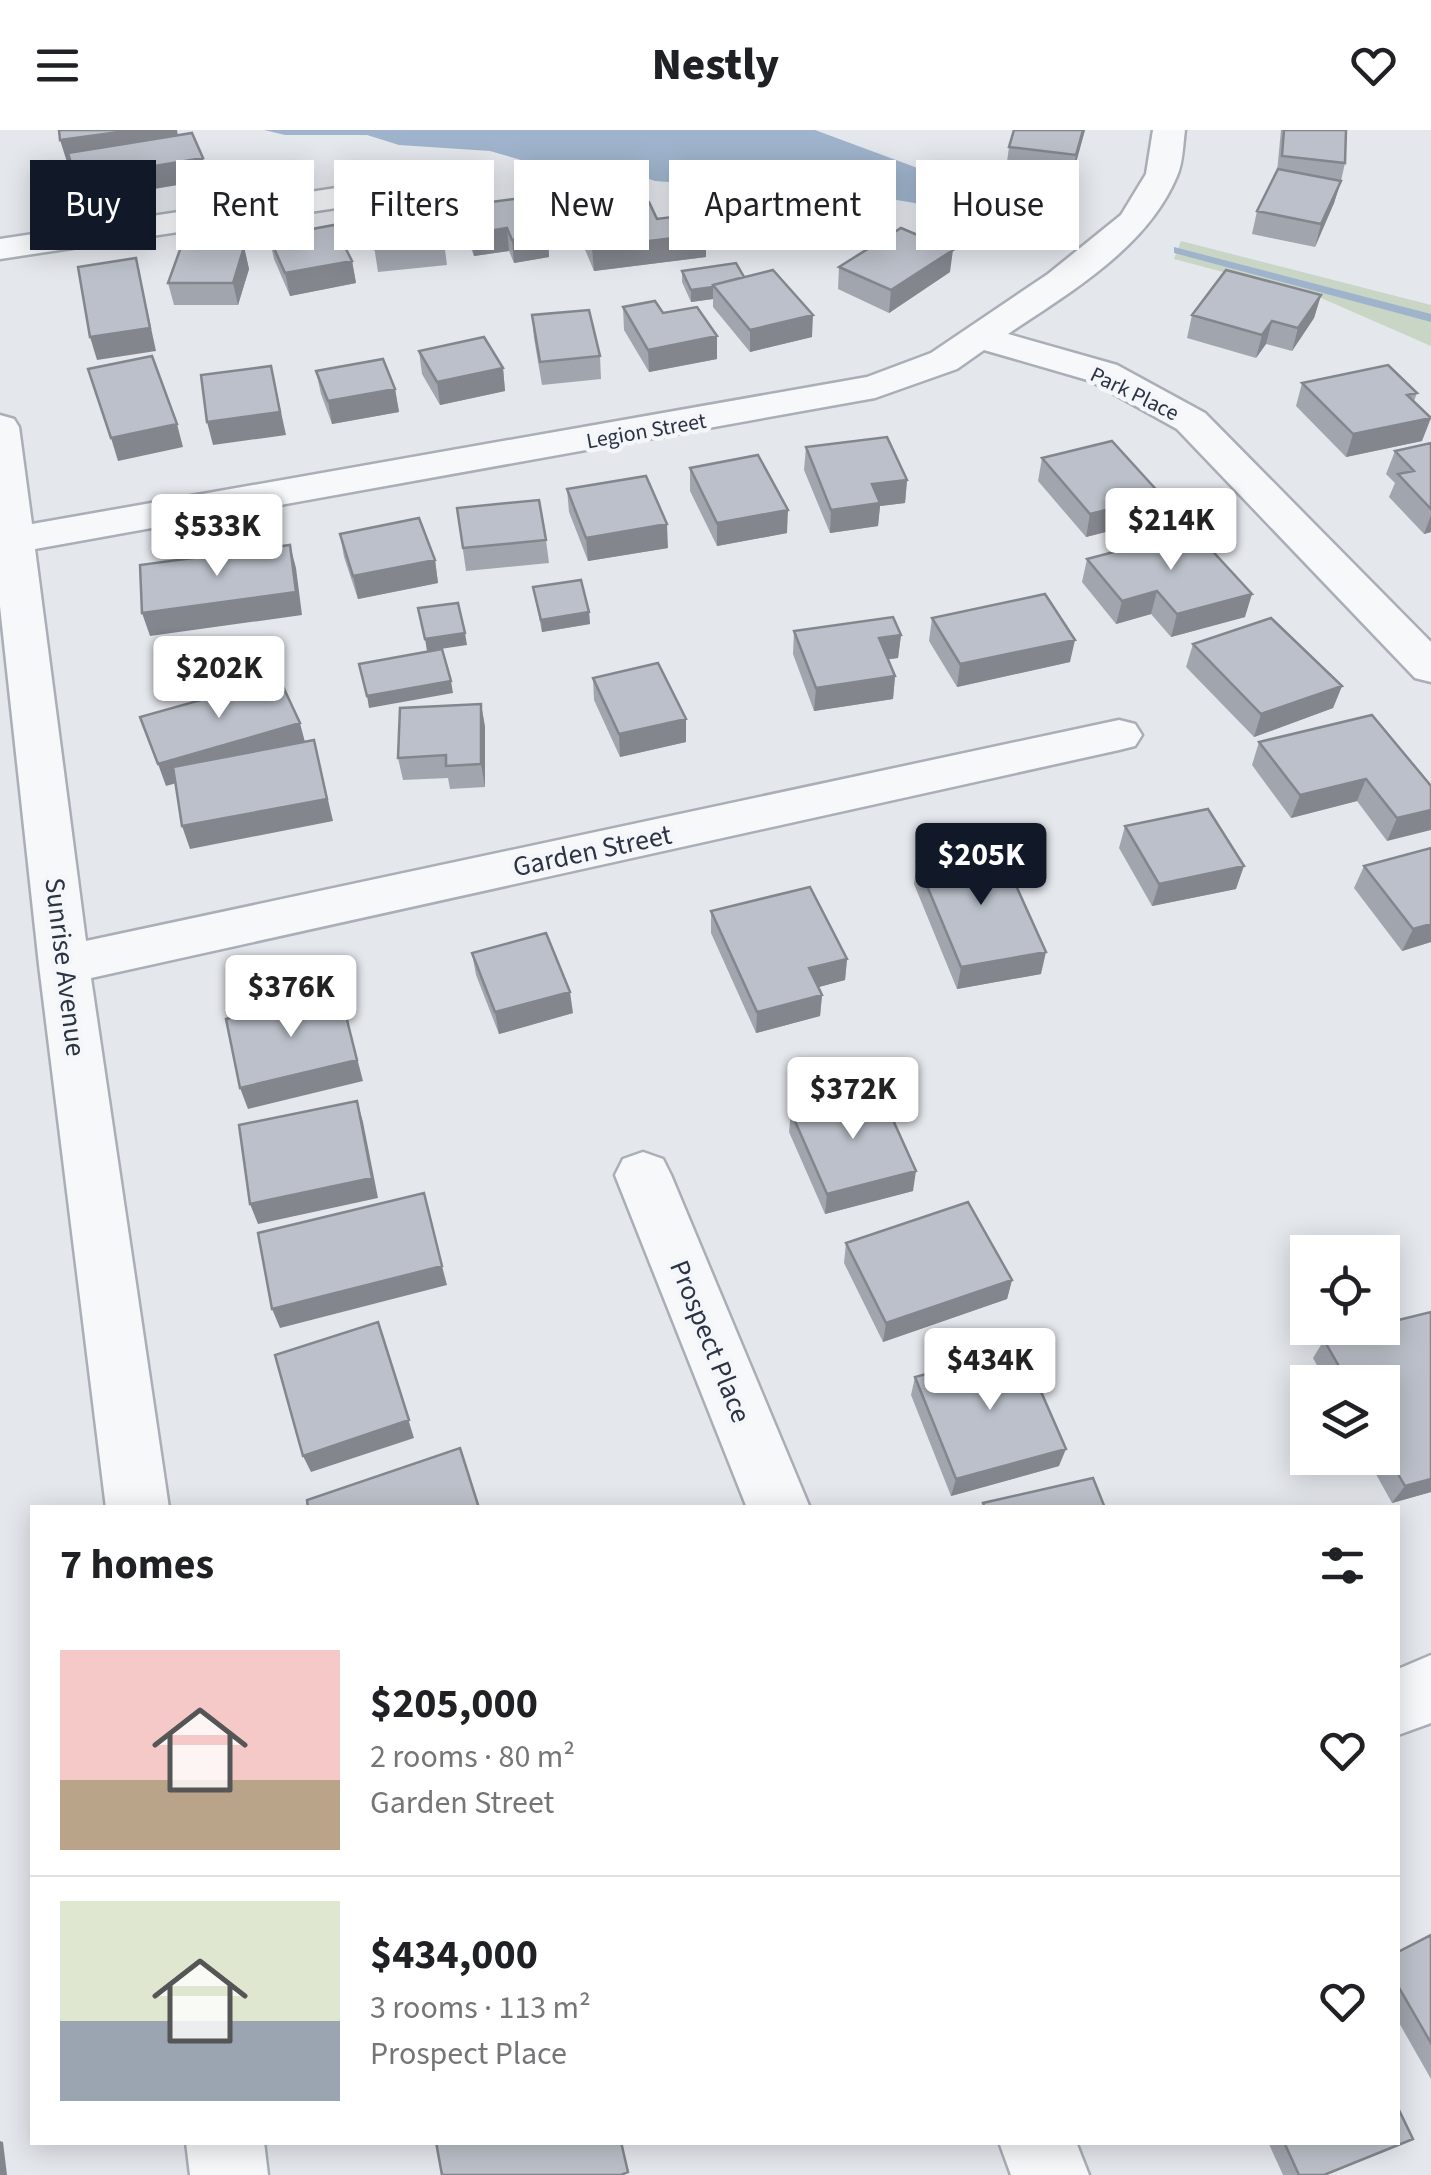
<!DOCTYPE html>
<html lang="en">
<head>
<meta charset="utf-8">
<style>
  body { margin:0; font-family:"Source Sans 3",sans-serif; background:#f6f6f6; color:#202124; height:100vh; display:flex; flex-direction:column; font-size:38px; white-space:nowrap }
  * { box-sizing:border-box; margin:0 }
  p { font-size:32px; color:#757577 }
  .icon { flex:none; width:55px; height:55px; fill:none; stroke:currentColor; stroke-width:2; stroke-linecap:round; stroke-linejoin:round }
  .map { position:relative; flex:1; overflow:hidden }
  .details { position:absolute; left:30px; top:1375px; width:1370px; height:640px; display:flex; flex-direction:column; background:#fff; border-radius:0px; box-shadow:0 5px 25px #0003 }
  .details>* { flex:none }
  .top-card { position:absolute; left:30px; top:30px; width:1372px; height:90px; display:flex; gap:20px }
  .fabs { position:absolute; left:1290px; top:1105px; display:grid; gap:20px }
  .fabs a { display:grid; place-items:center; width:110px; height:110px; border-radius:0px; background:#fff; box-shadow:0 5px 25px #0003; font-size:50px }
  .price { position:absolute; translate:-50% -85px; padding:0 22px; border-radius:10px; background:#fff; color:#222; font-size:32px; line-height:65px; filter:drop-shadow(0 2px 5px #0008) }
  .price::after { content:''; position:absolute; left:50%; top:60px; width:30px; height:22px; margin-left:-15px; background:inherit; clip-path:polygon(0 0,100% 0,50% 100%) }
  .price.selected { background:#111827; color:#fff }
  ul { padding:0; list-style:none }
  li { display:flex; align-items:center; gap:30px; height:250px; padding:0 30px }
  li+li { border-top:2px solid #e0e0e0 }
  li span { display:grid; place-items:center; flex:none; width:280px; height:200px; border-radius:0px; color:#555 }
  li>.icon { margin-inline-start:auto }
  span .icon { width:120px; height:120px; fill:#fffc; stroke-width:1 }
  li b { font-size:42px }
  h2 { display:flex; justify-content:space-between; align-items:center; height:120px; padding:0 30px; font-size:42px }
  .chip { padding:0 35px; border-radius:0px; background:#fff; box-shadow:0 5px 25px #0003; font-size:35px; line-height:90px }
  .chip.selected { background:#111827; color:#fff }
  header { display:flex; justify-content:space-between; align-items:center; height:130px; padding:0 30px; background:#fff; font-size:45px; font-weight:800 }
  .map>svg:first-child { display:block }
  .green { fill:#c9d6c5 }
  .water { fill:#9fb4cc }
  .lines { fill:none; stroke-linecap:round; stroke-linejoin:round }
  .stream { fill:#9fb4cc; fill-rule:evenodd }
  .street-casing { stroke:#a9aeb7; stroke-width:5 }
  .street { fill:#f7f8fa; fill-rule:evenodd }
  .wall { fill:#a1a5ae }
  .shaded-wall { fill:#83868d }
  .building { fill:#bbc0ca; stroke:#83868d; stroke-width:2.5 }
  .labels { text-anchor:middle; stroke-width:9; stroke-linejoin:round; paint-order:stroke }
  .far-street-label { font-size:22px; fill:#2b3445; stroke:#f4f6f9 }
  .street-label { font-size:28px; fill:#2b3445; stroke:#f4f6f9 }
</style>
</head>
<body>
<header><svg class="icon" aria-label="menu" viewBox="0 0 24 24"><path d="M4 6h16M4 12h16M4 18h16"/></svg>Nestly<svg class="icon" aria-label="heart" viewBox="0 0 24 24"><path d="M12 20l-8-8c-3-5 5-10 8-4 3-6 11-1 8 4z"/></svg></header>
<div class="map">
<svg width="1431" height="2045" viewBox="0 0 1431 2045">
  <rect width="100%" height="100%" fill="#e4e7ec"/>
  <path class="green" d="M1181,111L1431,175V216L1321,168L1174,129Z"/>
  <path class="water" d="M264,0H815L939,46L1074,83L1063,98L879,67L727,73L708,55L655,51L619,39L559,41L490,21L399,15L367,5H285Z"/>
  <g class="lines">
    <path class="stream" d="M1174,117L1431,184V192L1174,123Z"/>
    <defs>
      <path id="street" d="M1153,0H1185C1183,14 1183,33 1177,46C1147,118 1070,162 1008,204L1117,235L1205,283L1431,512V552L1415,548L1177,299L1091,251L984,220L957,239L875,268L35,419L86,811L1119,590L1135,594L1142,605L1135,616L1119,620L91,848L169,1378H106L39,835L0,476V285L14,289L19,297L32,394L867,247L931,223L1048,144L1121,85L1146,44Z
        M462,45L474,48L479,55L474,62L402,68L0,129V109L402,48Z
        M643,1022L663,1029L671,1045L810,1378H747L615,1045L623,1029Z
        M1431,1525V1593L1398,1605V1539Z
        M186,2012H264L268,2045H190Z
        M999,2012H1076L1089,2045H1011Z"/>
    </defs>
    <use href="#street" class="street-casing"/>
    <use href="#street" class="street"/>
  </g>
  <path class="wall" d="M1085,0L1072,47L1006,39L1009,17Z
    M1281,0H1346L1345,33L1341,51L1334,73L1315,117L1252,104L1257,81L1277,42Z
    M460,76L548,105L549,127L514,133L509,121L474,126L463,99Z
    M577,81L657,89L706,127L594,141L578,103Z
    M370,90L444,112L447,135L378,142Z
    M269,107L352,131L356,153L290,166L274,129Z
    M244,117L249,139L238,175H174L168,153Z
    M839,137L950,142L889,183L838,159Z
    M682,141L744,147L812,207L750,222L713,177V169L691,172L682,152Z
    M1321,165L1314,188L1292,221L1266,214L1256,228L1187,208L1192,185Z
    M623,177L663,183L717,229L649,242L624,200Z
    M532,185L600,226L601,249L542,255L534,208Z
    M419,221L503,238L505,261L440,275L422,244Z
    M316,241L395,259L399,282L332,294L321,264Z
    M1302,253L1417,263L1414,271L1422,311L1346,327L1296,276Z
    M1431,313V402L1424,404L1389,367L1395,353L1386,344L1395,321Z
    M806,317L907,350L905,373L880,376L878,396L830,403L804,340Z
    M1042,328L1157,389L1086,407L1038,351Z
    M690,338L787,403L717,416L690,361Z
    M567,359L668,418L588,431L569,382Z
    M457,378L546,410L549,433L466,441Z
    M340,404L435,430L438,453L358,469L344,427Z
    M1087,429L1245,487L1171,507L1151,484L1116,494L1082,452Z
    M533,457L589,482L590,494L542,502Z
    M932,488L1070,532L957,557L929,511Z
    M794,501L901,505L898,528L888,529L895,546L893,569L814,581L793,524Z
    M1193,514L1342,556L1333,578L1254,607L1186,537Z
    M593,548L686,589V612L620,627L594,570Z
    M481,574L485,597V657L450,659L448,648L403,650L398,628Z
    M1259,612L1431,656L1387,711L1357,671L1291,688L1252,635Z
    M1125,696L1236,759L1152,776L1119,718Z
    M1431,718V812L1402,821L1354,758L1364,736Z
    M917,732L1041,844L957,859L914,754Z
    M711,781L847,829L845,850L818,857L822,865L820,886L756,903L711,803Z
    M472,823L573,883L499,904L476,845Z
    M791,982L913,1061L825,1084L789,1002Z
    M846,1113L1012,1150L1007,1169L883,1212L844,1133Z
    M1431,1182V1362L1392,1373L1367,1328H1382V1252H1326L1313,1228L1324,1210L1371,1198H1382V1194Z
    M915,1247L1059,1336L951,1366L911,1265Z
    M1431,1805V1949L1398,1891V1822Z
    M1268,2012H1398L1324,2045H1283Z"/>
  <path class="shaded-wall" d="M134,0H177L180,17L67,32L60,10Z
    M1083,0H1085L1072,47L1076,25Z
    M203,28L208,50L82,71L76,49Z
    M1341,51L1334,73L1315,117L1321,94Z
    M507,98L509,121L474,126L471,104Z
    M706,104V127L594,141L592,118Z
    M548,105L549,127L514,133L512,110Z
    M244,117L249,139L238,175L233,153Z
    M953,120L950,142L889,183L891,160Z
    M136,128L156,221L97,230L90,207Z
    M352,131L356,153L290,166L285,143Z
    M713,157V169L691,172V160Z
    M1321,165L1314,188L1292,221L1298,198Z
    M813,185L812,207L750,222V200Z
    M1272,191L1266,214L1256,228L1262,205Z
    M717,206V229L649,242L648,220Z
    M271,236L286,305L213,315L207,292Z
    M503,238L505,261L440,275L437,252Z
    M395,259L399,282L332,294L328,271Z
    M1431,288L1422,311L1346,327L1353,304Z
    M177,294L183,317L118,331L111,308Z
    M907,350L905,373L880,376L878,396L830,403L831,380L872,354Z
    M1162,366L1157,389L1086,407L1090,384Z
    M788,380L787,403L717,416V393Z
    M1431,385V402L1424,404Z
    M667,394L668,418L588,431L586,408Z
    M290,415L296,438L302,485L150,506L142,483Z
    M435,430L438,453L358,469L353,446Z
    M1157,461L1151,484L1116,494L1122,471Z
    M1252,464L1245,487L1171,507L1177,484Z
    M589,482L590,494L542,502L541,490Z
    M465,503L467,515L427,521L425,509Z
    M901,505L898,528L876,531L879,508Z
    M1075,510L1070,532L957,557L960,534Z
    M895,546L893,569L814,581L816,558Z
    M451,551L453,563L369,578L367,566Z
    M1342,556L1333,578L1254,607L1261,584Z
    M481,574L485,597V657L481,634Z
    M686,589V612L620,627L619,604Z
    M300,593L306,616L166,656L158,634Z
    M314,610L333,691L190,719L182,696Z
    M1366,649L1357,671L1291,688L1300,665Z
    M1431,680V700L1387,711L1397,688Z
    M1244,736L1236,759L1152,776L1159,754Z
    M1431,794V812L1402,821L1413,799Z
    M1046,822L1041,844L957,859L961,837Z
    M847,829L845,850L808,860L809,838Z
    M340,862L363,951L248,979L240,958Z
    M570,862L573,883L499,904L495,882Z
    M822,865L820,886L756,903L757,882Z
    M357,971L363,992L378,1068L258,1094L250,1074Z
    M916,1041L913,1061L825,1084L827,1064Z
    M442,1136L447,1155L280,1198L272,1179Z
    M1012,1150L1007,1169L883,1212L886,1193Z
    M378,1192L414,1308L311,1342L303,1326Z
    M1066,1319L1059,1336L951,1366L956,1349Z
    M1431,1349V1362L1392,1373L1405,1356Z
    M0,2011L3,2012L7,2045H0Z"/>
  <path class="building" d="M59,0H134L60,10Z
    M1014,0H1083L1076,25L1009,17Z
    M1284,0H1346L1345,33L1282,26Z
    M192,3L203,28L76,49L68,23Z
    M1278,39L1341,51L1321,94L1257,81Z
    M530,67L548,105L512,110L507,98L471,104L460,76Z
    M649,72L657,89L696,84L706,104L592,118L577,81Z
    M438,83L444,112L374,119L370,90Z
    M334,95L352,131L285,143L269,107Z
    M901,98L953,120L891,160L839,137Z
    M181,117H244L233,153H168Z
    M136,128L150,198L90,207L78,137Z
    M736,133L744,147L713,155V157L691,160L682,141Z
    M773,140L813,185L750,200L713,155Z
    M1226,140L1321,165L1298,198L1272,191L1262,205L1192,185Z
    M655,171L663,183L697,177L717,206L648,220L623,177Z
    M589,180L600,226L540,232L532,185Z
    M484,207L503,238L437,252L419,221Z
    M152,226L177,294L111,308L88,239Z
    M383,229L395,259L328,271L316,241Z
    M1388,235L1417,263L1407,265L1431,288L1353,304L1302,253Z
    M271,236L280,282L207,292L201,245Z
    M887,307L907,350L872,354L880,373L831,380L806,317Z
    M1112,311L1162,366L1090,384L1042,328Z
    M1431,313V379L1398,344L1414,341L1395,321Z
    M758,325L788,380L717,393L690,338Z
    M646,346L667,394L586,408L567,359Z
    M539,370L546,410L463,418L457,378Z
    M419,388L435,430L353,446L340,404Z
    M1194,401L1252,464L1177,484L1157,461L1122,471L1087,429Z
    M290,415L296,462L142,483L140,435Z
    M581,450L589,482L541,490L533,457Z
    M1045,464L1075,510L960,534L932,488Z
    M458,473L465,503L425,509L418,478Z
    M893,487L901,505L879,508L895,546L816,558L794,501Z
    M1271,488L1342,556L1261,584L1193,514Z
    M442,519L451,551L367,566L359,534Z
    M658,533L686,589L619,604L593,548Z
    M279,548L300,593L158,634L140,587Z
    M481,574V634L446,636V625L398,628L400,578Z
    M1372,585L1431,656V680L1397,688L1366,649L1300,665L1259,612Z
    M314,610L327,669L182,696L173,637Z
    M1208,679L1244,736L1159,754L1125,696Z
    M999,718L1046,822L961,837L917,732Z
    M1431,718V794L1413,799L1364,736Z
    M810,757L847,829L809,838L822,865L757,882L711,781Z
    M546,803L570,862L495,882L472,823Z
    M340,862L357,930L240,958L226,889Z
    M879,959L916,1041L827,1064L791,982Z
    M357,971L372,1048L250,1074L239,995Z
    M424,1063L442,1136L272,1179L258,1103Z
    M968,1072L1012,1150L886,1193L846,1113Z
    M1431,1182V1349L1405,1356L1382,1316V1252H1348L1324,1210L1371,1198H1382V1194Z
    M378,1192L409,1290L303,1326L275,1225Z
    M1022,1218L1066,1319L956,1349L915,1247Z
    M460,1318L479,1378H308L307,1370Z
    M1093,1348L1105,1378H985L983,1373Z
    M1431,1805V1913L1398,1856V1822Z
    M1398,1978L1413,2009L1324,2045H1299L1284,2012H1398Z
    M436,2012H621L628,2042L621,2045H442Z"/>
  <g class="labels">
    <g class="far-street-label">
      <text transform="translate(1135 263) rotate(26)" y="8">Park Place</text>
      <text transform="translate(646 300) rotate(-10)" y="8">Legion Street</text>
    </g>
    <g class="street-label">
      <text transform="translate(592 720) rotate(-12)" y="10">Garden Street</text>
      <text transform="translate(66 837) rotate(83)" y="10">Sunrise Avenue</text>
      <text transform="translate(711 1211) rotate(68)" y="10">Prospect Place</text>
    </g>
  </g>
</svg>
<div class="fabs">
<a><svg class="icon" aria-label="locate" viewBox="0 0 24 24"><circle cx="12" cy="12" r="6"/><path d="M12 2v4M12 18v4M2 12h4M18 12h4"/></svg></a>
<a><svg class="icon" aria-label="layers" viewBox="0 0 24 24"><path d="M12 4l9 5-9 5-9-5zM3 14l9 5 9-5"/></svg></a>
</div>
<b class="price" style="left:1171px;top:443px">$214K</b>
<b class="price" style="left:217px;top:449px">$533K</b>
<b class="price" style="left:219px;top:591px">$202K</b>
<b class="price selected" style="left:981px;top:778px">$205K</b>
<b class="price" style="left:291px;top:910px">$376K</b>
<b class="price" style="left:853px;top:1012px">$372K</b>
<b class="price" style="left:990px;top:1283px">$434K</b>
<div class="top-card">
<a class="chip selected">Buy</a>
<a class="chip">Rent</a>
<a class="chip">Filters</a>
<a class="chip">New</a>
<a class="chip">Apartment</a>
<a class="chip">House</a>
</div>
<section class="details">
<h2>7 homes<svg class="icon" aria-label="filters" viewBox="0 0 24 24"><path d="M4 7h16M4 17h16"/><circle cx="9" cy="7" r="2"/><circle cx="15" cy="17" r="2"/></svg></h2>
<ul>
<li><span style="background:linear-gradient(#f6c9c9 65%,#b9a48a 0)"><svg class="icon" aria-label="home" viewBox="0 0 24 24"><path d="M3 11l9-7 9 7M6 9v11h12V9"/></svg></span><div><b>$205,000</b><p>2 rooms · 80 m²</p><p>Garden Street</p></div><svg class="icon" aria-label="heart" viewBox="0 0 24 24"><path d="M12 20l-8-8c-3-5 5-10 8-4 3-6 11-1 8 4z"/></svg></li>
<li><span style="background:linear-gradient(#dfe7d0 60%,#9aa5b1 0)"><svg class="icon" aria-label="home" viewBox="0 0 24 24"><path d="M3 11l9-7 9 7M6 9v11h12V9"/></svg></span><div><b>$434,000</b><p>3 rooms · 113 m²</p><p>Prospect Place</p></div><svg class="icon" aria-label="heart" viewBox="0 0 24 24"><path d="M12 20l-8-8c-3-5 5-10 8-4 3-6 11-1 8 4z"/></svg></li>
</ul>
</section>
</div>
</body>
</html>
